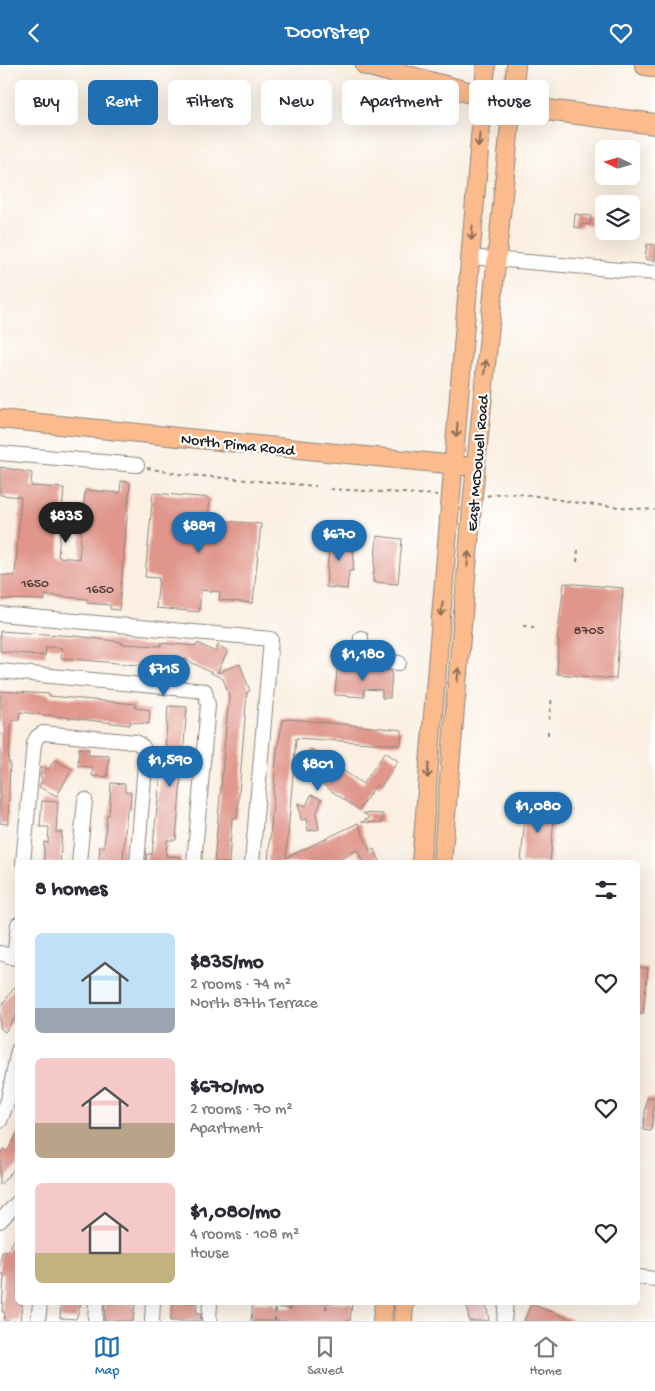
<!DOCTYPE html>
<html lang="en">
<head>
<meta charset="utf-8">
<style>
  body { margin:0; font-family:"Gochi Hand",sans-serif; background:#f7f7f7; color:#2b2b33; height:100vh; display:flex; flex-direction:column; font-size:19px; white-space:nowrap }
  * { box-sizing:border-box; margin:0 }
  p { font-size:16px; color:#7c7c81 }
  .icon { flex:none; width:28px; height:28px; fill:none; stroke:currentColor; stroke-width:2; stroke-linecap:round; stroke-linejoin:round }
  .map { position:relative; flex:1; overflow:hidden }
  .sheet { position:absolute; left:15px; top:795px; width:625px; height:445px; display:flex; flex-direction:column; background:#fff; border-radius:8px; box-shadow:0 5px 20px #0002 }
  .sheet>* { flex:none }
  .guide { position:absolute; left:15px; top:15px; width:625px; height:45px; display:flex; gap:10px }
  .needle { width:32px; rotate:275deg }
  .controls { position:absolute; left:595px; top:75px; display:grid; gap:10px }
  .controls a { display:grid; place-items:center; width:45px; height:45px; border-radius:8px; background:#fff; box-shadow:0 5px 20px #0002; font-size:25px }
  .price { position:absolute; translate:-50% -42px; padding:0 11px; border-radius:18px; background:#1f6fb2; color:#fff; font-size:16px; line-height:32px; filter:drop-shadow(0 1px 2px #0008) }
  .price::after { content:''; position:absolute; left:50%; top:30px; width:15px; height:11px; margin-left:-8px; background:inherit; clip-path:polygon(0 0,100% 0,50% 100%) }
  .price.current { background:#222; color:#fff }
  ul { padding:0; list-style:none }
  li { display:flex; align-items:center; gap:15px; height:125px; padding:0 20px }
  li span { display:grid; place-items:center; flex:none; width:140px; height:100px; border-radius:8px; color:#555 }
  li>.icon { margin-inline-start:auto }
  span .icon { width:60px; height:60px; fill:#fffc; stroke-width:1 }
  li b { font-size:21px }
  h2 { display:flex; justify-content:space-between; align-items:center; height:60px; padding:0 20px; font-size:21px }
  .pill { padding:0 18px; border-radius:8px; background:#fff; box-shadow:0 5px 20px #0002; font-size:18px; line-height:45px }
  .pill.current { background:#1f6fb2; color:#fff }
  header { display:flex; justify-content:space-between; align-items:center; height:65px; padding:0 20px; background:#1f6fb2; color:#fff; font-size:22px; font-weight:600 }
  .dock { display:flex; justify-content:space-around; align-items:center; height:70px; border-top:1px solid #e1e1e2; background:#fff; font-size:14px; color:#7c7c81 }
  .dock a { display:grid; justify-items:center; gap:2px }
  .dock .current { color:#1f6fb2 }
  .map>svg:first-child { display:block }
  .building { fill:#e0968b }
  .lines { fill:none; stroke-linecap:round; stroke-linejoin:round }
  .minor-casing { stroke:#8b867e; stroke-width:16 }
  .major-casing { stroke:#8b867e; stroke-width:20 }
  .highway-casing { stroke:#8b867e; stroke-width:22 }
  .path { stroke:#8b867e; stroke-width:2; stroke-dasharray:4 4; stroke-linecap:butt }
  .minor { stroke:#fff; stroke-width:14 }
  .major { stroke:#fbbb8d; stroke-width:18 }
  .highway { stroke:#fbbb8d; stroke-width:20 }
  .oneway { stroke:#8c6c54 }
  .labels { text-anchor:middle; stroke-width:4.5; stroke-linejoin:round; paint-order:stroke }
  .number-label { font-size:14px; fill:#4d3a38 }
  .street-label { font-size:16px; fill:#1c1c1c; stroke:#fff }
</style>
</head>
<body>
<header><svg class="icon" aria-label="back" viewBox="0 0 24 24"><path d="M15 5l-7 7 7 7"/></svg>Doorstep<svg class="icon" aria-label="heart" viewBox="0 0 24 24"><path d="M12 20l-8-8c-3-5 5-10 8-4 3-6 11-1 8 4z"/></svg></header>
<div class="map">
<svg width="655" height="1256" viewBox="0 0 655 1256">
  <rect width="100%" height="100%" fill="#fff"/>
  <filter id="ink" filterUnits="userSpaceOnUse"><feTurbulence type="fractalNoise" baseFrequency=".02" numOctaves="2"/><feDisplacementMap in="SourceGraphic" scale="10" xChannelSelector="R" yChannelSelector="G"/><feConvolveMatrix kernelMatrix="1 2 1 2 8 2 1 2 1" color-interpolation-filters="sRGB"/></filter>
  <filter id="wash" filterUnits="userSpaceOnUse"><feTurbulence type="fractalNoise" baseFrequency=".0096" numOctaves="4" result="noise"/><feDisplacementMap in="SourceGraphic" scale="20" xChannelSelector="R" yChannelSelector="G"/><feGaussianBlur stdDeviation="1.12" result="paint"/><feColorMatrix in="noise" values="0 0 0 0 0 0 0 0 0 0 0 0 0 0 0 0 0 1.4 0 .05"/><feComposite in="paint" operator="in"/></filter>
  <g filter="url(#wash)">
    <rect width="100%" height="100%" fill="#faefe1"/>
    <g id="blocks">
      <path class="building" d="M575,149L591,151L590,160L582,159L581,163L574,162Z
        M647,179L655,180V196L645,194Z
        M0,402L32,408L31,421L64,423L58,492L79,494L85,425L120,428L121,416L130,417L119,545L110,544V540L87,538V534L45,530V535L0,534V510L15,511L21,432L0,430Z
        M153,428L210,433L207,463L223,465L224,456L261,459L253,538L219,535L220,527L201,525L199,547L156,543L159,513L145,512Z
        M330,471L351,473L350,486H354L353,506H349L347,524L326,522Z
        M377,471L402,474L398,519L373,517Z
        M564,518L623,523L616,614L557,609L559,576L557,575Z
        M0,566L75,571L122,577L121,579L161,581V578L197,581L198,578L215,587L218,580L228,586L217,608L240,599L250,626L247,627L237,753H232L229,798H214L229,630L223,614L185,594L184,604L61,593L62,583L46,582L45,591L0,586Z
        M353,599L359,603L392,606L390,633H382V625L364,624V632L335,630L337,604L350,605Z
        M0,626L49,629V631L136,639L135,643L150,645L149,659L130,657V660L20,647L19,655H12L8,697H10L8,759L0,758Z
        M168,641L187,642L176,775H167L166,791L181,792V798H146L147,789H152L161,707H167L168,688L165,687Z
        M290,654L402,665L401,680L296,673L286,793L358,758L370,786L374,784L381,798H363L357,785L331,798H268L277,685L283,655Z
        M79,683L89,684L88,690L109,691L107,712L92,711L93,702L78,701Z
        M312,684L363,719L385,687L398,696L380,723L376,720L359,745L300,704Z
        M54,695L72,704L57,731L39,722L43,713L40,712L42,701L48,705Z
        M111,718L125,719V727H131L130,744H127L123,796L103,798V795H99L100,781L104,782L107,750H109Z
        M311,730L322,734L316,749L319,764L308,766L306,754L301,755L298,738L306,741Z
        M42,736L58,737L56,767H62L60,798H44V777L48,778L49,762H40Z
        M526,738L555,741L550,798H521Z
        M363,748L383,749L382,758L361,757L370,753Z
        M638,902L648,903L643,949H638Z
        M18,918V948L5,967L0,963V942Z
        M647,1033L655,1034L651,1066L643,1065Z
        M18,1067V1100L0,1120V1089L4,1084L7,1087Z
        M18,1169V1238H22L21,1248L20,1256H4L5,1247H2L4,1209H0V1197L2,1187H7Z
        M61,1238H81L76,1254L60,1253Z
        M105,1238H135L133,1256H104Z
        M173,1238H197L196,1249H201L200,1256H170Z
        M253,1238H274V1242L291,1244L292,1238H352L350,1256H251Z
        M467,1238H486L489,1256H469Z
        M531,1239L574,1255V1256H524Z"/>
    </g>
  </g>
  <g filter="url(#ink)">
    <use href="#blocks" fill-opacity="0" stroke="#8b867e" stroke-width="1"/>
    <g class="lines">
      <defs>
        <path id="minor" d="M470,192L655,208
          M0,388L137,400
          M0,549L271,574L252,798
          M361,573L360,594L399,598
          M0,606L205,626L208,640L194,798
          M23,798L34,678L37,672L43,668L136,677L142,681L146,687L137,798
          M79,798L85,735
          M0,888L18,894
          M14,893L18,859
          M0,1056L8,1035L18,985
          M0,1156L18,1137
          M638,1212L655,1214
          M38,1256L40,1238
          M95,1256L96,1238
          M152,1256L153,1238
          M209,1256L210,1238
          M504,1256L506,1238"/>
        <path id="major" d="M0,354L465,401
          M421,798L486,0
          M442,798L473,430L516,0
          M382,1256L384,1238
          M403,1256L404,1238"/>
        <path id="highway" d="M366,0L524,42L655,59
          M645,0L655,2"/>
      </defs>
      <use href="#minor" class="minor-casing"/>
      <use href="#major" class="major-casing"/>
      <use href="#highway" class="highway-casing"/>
      <path class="path" d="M147,403L178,409L316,421
        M330,424L437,430
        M487,431C512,423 559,436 586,439C609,441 632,443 655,445
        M577,497L578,485
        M523,561L534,562
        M549,655L552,632
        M548,670V665
        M326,1244L327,1238
        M275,1256L276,1238"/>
      <use href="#minor" class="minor"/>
      <use href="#major" class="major"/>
      <use href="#highway" class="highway"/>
    </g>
    <defs><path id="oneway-shaft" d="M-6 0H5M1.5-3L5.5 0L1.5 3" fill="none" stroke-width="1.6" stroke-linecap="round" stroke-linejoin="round" transform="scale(1.25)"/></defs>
    <g class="oneway">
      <use href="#oneway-shaft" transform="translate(479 75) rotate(95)"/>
      <use href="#oneway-shaft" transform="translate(472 168) rotate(94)"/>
      <use href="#oneway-shaft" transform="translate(485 302) rotate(-84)"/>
      <use href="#oneway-shaft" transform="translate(457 365) rotate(94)"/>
      <use href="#oneway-shaft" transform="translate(468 494) rotate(-85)"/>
      <use href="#oneway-shaft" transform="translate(442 544) rotate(95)"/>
      <use href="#oneway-shaft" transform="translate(458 610) rotate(-85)"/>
      <use href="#oneway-shaft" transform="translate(428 706) rotate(95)"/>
    </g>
  </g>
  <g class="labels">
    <g class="number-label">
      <text x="35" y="522">1650</text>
      <text x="100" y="528">1650</text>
      <text x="589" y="569">8705</text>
    </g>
    <g class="street-label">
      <text transform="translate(238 378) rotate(6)" y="6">North Pima Road</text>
      <text transform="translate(476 398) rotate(-85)" y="6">East McDowell Road</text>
    </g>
  </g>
</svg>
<div class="controls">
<a><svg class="needle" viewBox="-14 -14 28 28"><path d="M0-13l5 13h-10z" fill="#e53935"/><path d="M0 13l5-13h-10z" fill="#7c7c81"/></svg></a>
<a><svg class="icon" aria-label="layers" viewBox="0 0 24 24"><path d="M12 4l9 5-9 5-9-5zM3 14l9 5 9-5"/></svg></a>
</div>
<b class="price current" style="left:66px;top:479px">$835</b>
<b class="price" style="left:199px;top:489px">$889</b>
<b class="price" style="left:339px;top:497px">$670</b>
<b class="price" style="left:363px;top:617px">$1,180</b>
<b class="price" style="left:164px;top:632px">$715</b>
<b class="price" style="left:170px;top:723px">$1,590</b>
<b class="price" style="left:318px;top:727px">$801</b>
<b class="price" style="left:538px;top:769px">$1,080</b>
<div class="guide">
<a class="pill">Buy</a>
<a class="pill current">Rent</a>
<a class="pill">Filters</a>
<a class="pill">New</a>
<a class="pill">Apartment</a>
<a class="pill">House</a>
</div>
<section class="sheet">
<h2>8 homes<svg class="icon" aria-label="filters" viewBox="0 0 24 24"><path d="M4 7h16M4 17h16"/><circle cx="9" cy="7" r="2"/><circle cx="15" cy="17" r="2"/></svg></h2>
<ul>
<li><span style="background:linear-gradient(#bfe0f5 75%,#9aa5b1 0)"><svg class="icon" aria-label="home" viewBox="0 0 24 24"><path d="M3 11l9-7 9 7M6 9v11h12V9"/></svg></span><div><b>$835/mo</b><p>2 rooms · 74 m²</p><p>North 87th Terrace</p></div><svg class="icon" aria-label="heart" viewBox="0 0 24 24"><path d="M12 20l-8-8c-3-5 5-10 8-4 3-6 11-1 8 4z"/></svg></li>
<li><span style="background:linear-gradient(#f6c9c9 65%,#b9a48a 0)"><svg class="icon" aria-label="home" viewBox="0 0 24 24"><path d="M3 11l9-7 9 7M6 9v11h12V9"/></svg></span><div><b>$670/mo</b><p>2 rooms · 70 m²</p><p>Apartment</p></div><svg class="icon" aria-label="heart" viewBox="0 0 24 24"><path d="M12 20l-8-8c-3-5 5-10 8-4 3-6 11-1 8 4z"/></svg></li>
<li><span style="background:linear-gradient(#f6c9c9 70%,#c2b280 0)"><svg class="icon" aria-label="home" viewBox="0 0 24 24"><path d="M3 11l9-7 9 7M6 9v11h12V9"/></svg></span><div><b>$1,080/mo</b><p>4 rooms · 108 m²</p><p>House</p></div><svg class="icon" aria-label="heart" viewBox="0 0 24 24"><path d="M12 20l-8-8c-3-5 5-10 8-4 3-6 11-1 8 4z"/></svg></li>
</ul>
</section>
</div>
<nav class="dock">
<a class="current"><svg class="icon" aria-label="map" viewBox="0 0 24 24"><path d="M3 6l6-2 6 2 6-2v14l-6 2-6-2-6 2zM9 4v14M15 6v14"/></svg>Map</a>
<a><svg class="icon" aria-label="saved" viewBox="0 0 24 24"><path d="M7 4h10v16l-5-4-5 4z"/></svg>Saved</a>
<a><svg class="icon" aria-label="home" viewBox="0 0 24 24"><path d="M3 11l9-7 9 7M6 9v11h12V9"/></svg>Home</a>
</nav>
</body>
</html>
